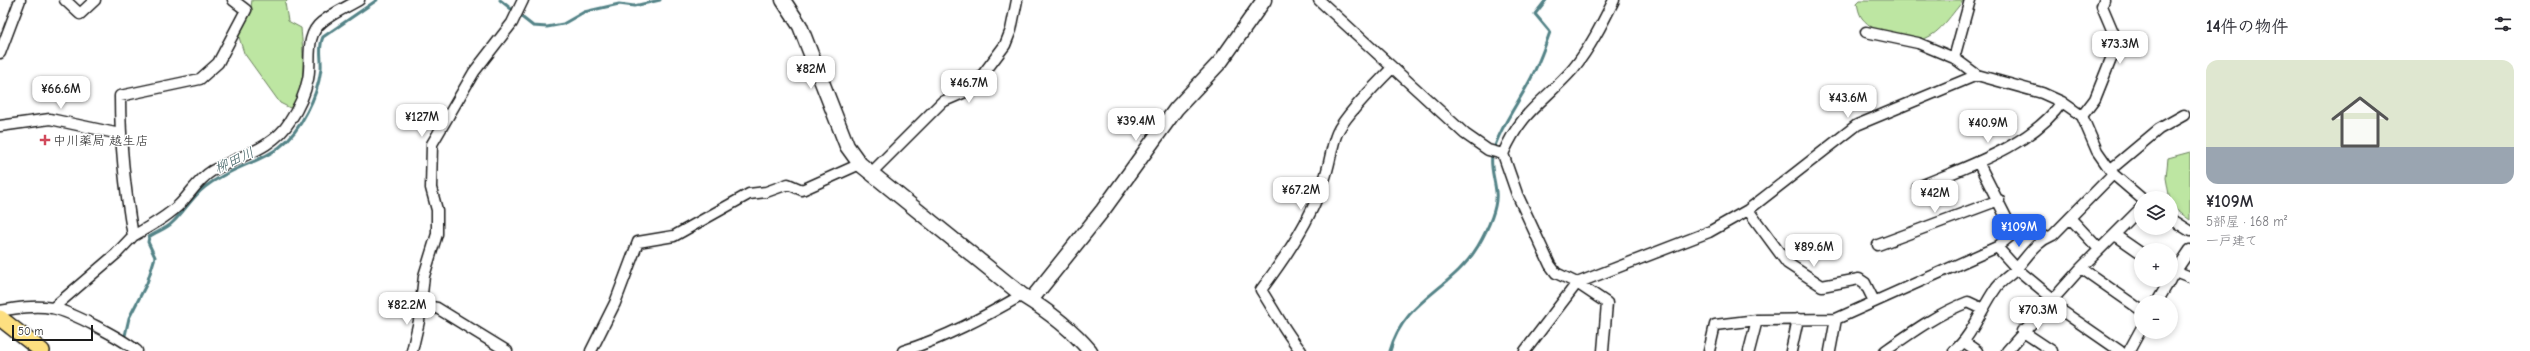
<!DOCTYPE html>
<html lang="ja">
<head>
<meta charset="utf-8">
<style>
  body { margin:0; font-family:"Comic Neue","Klee One",sans-serif; background:#f7f7f7; color:#2b2b33; height:100vh; display:flex; flex-direction:column; font-size:15px; white-space:nowrap }
  * { box-sizing:border-box; margin:0 }
  p { font-size:13px; color:#7c7c81 }
  .icon { flex:none; width:22px; height:22px; fill:none; stroke:currentColor; stroke-width:2; stroke-linecap:round; stroke-linejoin:round }
  .map { position:relative; flex:1; overflow:hidden }
  .sheet { display:flex; flex-direction:column; background:#fff; width:340px }
  .sheet>* { flex:none }
  .buttons { position:absolute; left:2134px; top:191px; display:grid; gap:8px }
  .buttons a { display:grid; place-items:center; width:44px; height:44px; border-radius:50%; background:#fff; box-shadow:0 2px 6px #0003; font-size:20px }
  .scale { position:absolute; left:12px; bottom:10px; width:81px; box-sizing:border-box; padding-left:4px; border:2px solid #1c1c1c; border-top:0; font-size:11px; line-height:14px; white-space:nowrap; color:#1c1c1c; -webkit-text-stroke:3px #fff; paint-order:stroke }
  .price { position:absolute; translate:-50% -34px; padding:0 9px; border-radius:8px; background:#fff; color:#222; font-size:13px; line-height:26px; filter:drop-shadow(0 1px 2px #0008) }
  .price::after { content:''; position:absolute; left:50%; top:24px; width:12px; height:9px; margin-left:-6px; background:inherit; clip-path:polygon(0 0,100% 0,50% 100%) }
  .price.on { background:#2563eb; color:#fff }
  ul { padding:0; list-style:none }
  li { display:grid; align-content:center; gap:8px; height:212px; padding:0 16px }
  li span { display:grid; place-items:center; height:124px; border-radius:12px; color:#555 }
  li>.icon { margin-inline-start:auto }
  span .icon { width:72px; height:72px; fill:#fffc; stroke-width:1 }
  li b { font-size:17px }
  h2 { display:flex; justify-content:space-between; align-items:center; height:48px; padding:0 16px; font-size:17px }
  main { display:flex; flex:1; min-height:0 }
  .map>svg:first-child { display:block }
  .green { fill:#bde6a2; stroke:#6c815f }
  .lines { fill:none; stroke-linecap:round; stroke-linejoin:round }
  .stream { stroke:#538387; stroke-width:3 }
  .street-casing { stroke:#1c1c1c; stroke-width:13 }
  .secondary-casing { stroke:#1c1c1c; stroke-width:17 }
  .primary-casing { stroke:#1c1c1c; stroke-width:18 }
  .street { stroke:#fff; stroke-width:10 }
  .secondary { stroke:#fff; stroke-width:14 }
  .primary { stroke:#fddf80; stroke-width:15 }
  .poi-dot { fill:#d1495b; stroke:#fff; stroke-width:1.5 }
  .labels { text-anchor:middle; stroke-width:3; stroke-linejoin:round; paint-order:stroke }
  .poi-label { font-size:13px; fill:#1c1c1c; stroke:#fff; text-anchor:start }
  .water-label { font-size:14px; font-style:italic; fill:#406164; stroke:#fff }
</style>
</head>
<body>
<main>
<div class="map">
<svg width="2190" height="351" viewBox="0 0 2190 351">
  <rect width="100%" height="100%" fill="#fff"/>
  <filter id="ink" filterUnits="userSpaceOnUse"><feTurbulence type="fractalNoise" baseFrequency=".025" numOctaves="2"/><feDisplacementMap in="SourceGraphic" scale="8" xChannelSelector="R" yChannelSelector="G"/><feConvolveMatrix kernelMatrix="1 2 1 2 8 2 1 2 1" color-interpolation-filters="sRGB"/></filter>
  <g filter="url(#ink)">
    <path class="green" d="M252,0H288L285,3L288,21L301,28C303,53 308,88 290,108L280,103L244,53L237,31L250,14Z
      M1860,0H1964C1952,13 1941,33 1924,39C1905,46 1874,33 1862,18C1859,14 1858,8 1857,3Z
      M2190,152V220L2171,206L2166,178L2168,158Z"/>
    <g class="lines">
      <path class="stream" d="M500,0L515,12
        M519,15L533,26L547,27L563,24L584,12L619,4L634,6L660,0
        M124,340L129,318L147,283L155,257L148,242L149,237C156,232 166,229 172,223C184,212 192,197 205,187C246,156 280,166 307,112C314,99 319,84 321,69C322,58 318,47 323,37L377,0
        M1390,351C1404,299 1452,290 1478,246C1486,232 1498,208 1496,192C1495,180 1490,167 1492,156C1498,130 1517,105 1529,82C1538,66 1544,49 1550,32L1535,14L1546,0"/>
      <defs>
        <path id="street" d="M65,0L80,14L95,0
          M1319,0L1465,134L1488,150L1503,154
          M1866,32L1918,43L1954,58L1977,75L2042,93L2062,102L2082,116L2097,151L2113,174L2141,198
          M0,53L20,0
          M1954,58L1970,0
          M2082,116L2095,99L2113,54L2116,39L2102,6L2104,0
          M0,126L50,119L120,134
          M2110,170L2159,129L2184,115
          M871,173L942,102L972,89L1005,45L1011,30L1017,0
          M1918,187C1965,167 2032,146 2062,102
          M1748,210L1787,263L1822,286L1859,279L1865,283L1874,301
          M2070,218L2099,249
          M2171,219L2190,231
          M2115,235L2141,253
          M133,236C149,227 165,218 178,206C190,195 197,180 212,171C239,156 273,149 290,121C298,109 305,94 308,79C312,60 304,36 322,22C333,13 347,7 359,0
          M1878,245L1999,200
          M1997,247L2017,269L2052,298
          M2081,268L2141,310
          M2175,271L2190,277
          M2171,278L2190,250
          M2049,302L2120,351
          M2157,302L2170,280
          M420,305L437,308L507,351
          M53,308L116,254L133,236C125,190 120,143 120,96L200,79L218,63L246,10L233,0
          M0,311C17,308 35,305 52,308C72,312 121,338 137,351
          M2022,331L2052,351
          M1964,342L1977,351
          M412,351L419,321L424,276L437,234V210L431,188L432,144L474,72L512,23L523,0
          M591,351L615,303L638,242L674,236L749,194L766,192L788,184L802,190L860,164
          M903,351C945,338 984,317 1022,295
          M1301,351C1285,332 1274,310 1261,290C1287,255 1310,221 1324,180C1330,165 1331,147 1337,133C1345,115 1378,83 1392,68
          M1525,351L1577,283L1709,232L1748,210L1857,125L1977,75
          M1603,351L1607,303L1577,283L1556,273L1550,265L1517,194L1503,154C1522,110 1544,102 1573,69C1590,48 1602,24 1614,0
          M1709,351L1715,325L1757,320L1836,319L1997,247L2014,233L1978,162
          M1749,351L1757,320
          M1791,351L1798,319
          M1830,351L1836,319
          M1885,351C1912,332 1937,314 1968,302L1983,309
          M1954,351C1973,335 1981,309 1996,288C2001,280 2012,275 2018,267C2030,253 2036,242 2053,235L2113,174
          M2007,351L2081,268L2141,208
          M2129,351L2141,329"/>
        <path id="secondary" d="M783,0L800,26L847,146L860,164L1022,295C1048,311 1071,328 1090,351
          M1031,300L1103,210L1176,109L1221,61L1264,0"/>
        <path id="primary" d="M0,318L42,351"/>
      </defs>
      <use href="#street" class="street-casing"/>
      <use href="#secondary" class="secondary-casing"/>
      <use href="#primary" class="primary-casing"/>
      <use href="#street" class="street"/>
      <use href="#secondary" class="secondary"/>
      <use href="#primary" class="primary"/>
    </g>
  </g>
  <path class="poi-dot" d="M43 134h4v4h4v4h-4v4h-4v-4h-4v-4h4z"/>
  <g class="labels">
    <g class="poi-label">
      <text x="53" y="145">中川薬局 越生店</text>
    </g>
    <g class="water-label">
      <text transform="translate(234 160) rotate(-25)" y="5">柳田川</text>
    </g>
  </g>
</svg>
<div class="buttons">
<a><svg class="icon" aria-label="layers" viewBox="0 0 24 24"><path d="M12 4l9 5-9 5-9-5zM3 14l9 5 9-5"/></svg></a>
<a>+</a>
<a>−</a>
</div>
<div class="scale">50 m</div>
<b class="price" style="left:2120px;top:65px">¥73.3M</b>
<b class="price" style="left:811px;top:90px">¥82M</b>
<b class="price" style="left:969px;top:104px">¥46.7M</b>
<b class="price" style="left:61px;top:110px">¥66.6M</b>
<b class="price" style="left:1848px;top:119px">¥43.6M</b>
<b class="price" style="left:422px;top:138px">¥127M</b>
<b class="price" style="left:1136px;top:142px">¥39.4M</b>
<b class="price" style="left:1988px;top:144px">¥40.9M</b>
<b class="price" style="left:1301px;top:211px">¥67.2M</b>
<b class="price" style="left:1935px;top:214px">¥42M</b>
<b class="price on" style="left:2019px;top:248px">¥109M</b>
<b class="price" style="left:1814px;top:268px">¥89.6M</b>
<b class="price" style="left:407px;top:326px">¥82.2M</b>
<b class="price" style="left:2038px;top:331px">¥70.3M</b>
</div>
<section class="sheet">
<h2>14件の物件<svg class="icon" aria-label="filters" viewBox="0 0 24 24"><path d="M4 7h16M4 17h16"/><circle cx="9" cy="7" r="2"/><circle cx="15" cy="17" r="2"/></svg></h2>
<ul>
<li><span style="background:linear-gradient(#dfe7d0 70%,#9aa5b1 0)"><svg class="icon" aria-label="home" viewBox="0 0 24 24"><path d="M3 11l9-7 9 7M6 9v11h12V9"/></svg></span><div><b>¥109M</b><p>5部屋 · 168 m²</p><p>一戸建て</p></div></li>
</ul>
</section>
</main>
</body>
</html>
